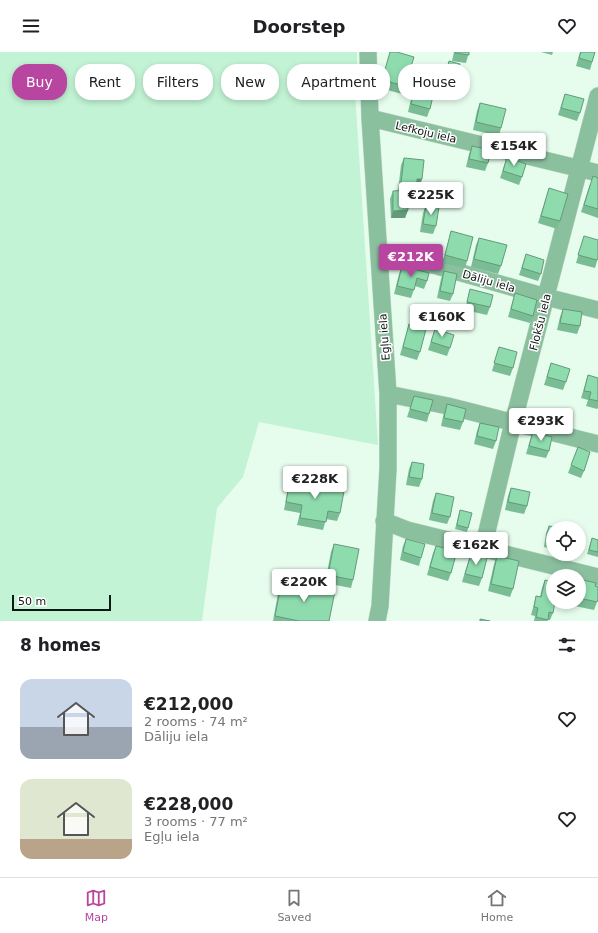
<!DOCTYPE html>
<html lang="en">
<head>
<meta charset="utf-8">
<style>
  body { margin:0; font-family:"DejaVu Sans",sans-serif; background:#f6f6f6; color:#202124; height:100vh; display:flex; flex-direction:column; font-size:15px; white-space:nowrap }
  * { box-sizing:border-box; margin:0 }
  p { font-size:13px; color:#757577 }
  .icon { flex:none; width:22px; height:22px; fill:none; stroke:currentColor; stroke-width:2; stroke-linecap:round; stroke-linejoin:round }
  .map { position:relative; height:569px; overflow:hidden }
  .panel { display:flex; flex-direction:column; background:#fff; flex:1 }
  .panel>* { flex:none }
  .guide { position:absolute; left:12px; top:12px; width:574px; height:36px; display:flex; gap:8px }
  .fabs { position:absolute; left:546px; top:469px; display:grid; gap:8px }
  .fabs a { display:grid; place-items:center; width:40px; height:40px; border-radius:50%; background:#fff; box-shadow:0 2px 6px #0003; font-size:20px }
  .scale { position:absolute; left:12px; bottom:10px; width:99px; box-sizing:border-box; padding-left:4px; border:2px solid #101813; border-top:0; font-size:11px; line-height:14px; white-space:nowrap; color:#101813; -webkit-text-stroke:3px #fff; paint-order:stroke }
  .price { position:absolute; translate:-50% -34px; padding:0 9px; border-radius:4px; background:#fff; color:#222; font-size:13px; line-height:26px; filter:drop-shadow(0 1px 2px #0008) }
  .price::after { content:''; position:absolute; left:50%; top:24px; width:12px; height:9px; margin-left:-6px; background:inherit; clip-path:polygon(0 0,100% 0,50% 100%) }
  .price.on { background:#b8459f; color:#fff }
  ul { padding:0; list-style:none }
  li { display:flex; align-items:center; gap:12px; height:100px; padding:0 20px }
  li span { display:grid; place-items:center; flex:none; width:112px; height:80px; border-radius:12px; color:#555 }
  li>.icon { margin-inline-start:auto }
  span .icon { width:48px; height:48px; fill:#fffc; stroke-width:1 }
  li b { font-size:17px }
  h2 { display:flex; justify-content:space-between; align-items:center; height:48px; padding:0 20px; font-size:17px }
  .chip { padding:0 14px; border-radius:16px; background:#fff; box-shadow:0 2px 6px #0003; font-size:14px; line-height:36px }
  .chip.on { background:#b8459f; color:#fff }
  header { display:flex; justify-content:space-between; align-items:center; height:52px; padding:0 20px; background:#fff; font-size:18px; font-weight:700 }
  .tab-bar { display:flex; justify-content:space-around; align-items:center; height:56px; border-top:1px solid #e0e0e0; background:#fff; font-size:11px; color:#757577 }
  .tab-bar a { display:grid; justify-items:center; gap:2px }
  .tab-bar .on { color:#b8459f }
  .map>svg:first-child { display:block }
  .green { fill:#c2f3d4 }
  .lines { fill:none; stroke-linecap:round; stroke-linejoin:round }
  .minor-casing { stroke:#c4d8ca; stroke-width:18 }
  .minor { stroke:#8bc09f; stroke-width:17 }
  .wall { fill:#7abd95 }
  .shaded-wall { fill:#639a79 }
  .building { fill:#8edcad; stroke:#639a79 }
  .labels { text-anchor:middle; stroke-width:3; stroke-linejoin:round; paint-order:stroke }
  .street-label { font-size:11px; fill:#101813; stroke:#fff }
</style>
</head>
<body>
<header><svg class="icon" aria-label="menu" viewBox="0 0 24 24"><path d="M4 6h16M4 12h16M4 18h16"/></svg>Doorstep<svg class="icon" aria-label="heart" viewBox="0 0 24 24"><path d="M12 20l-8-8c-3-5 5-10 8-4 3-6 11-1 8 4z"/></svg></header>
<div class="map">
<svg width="598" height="569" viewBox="0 0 598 569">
  <rect width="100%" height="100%" fill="#e6fced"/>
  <path class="green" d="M0,0H357V11L355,41L378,393L259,370L243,425L217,456L202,569H0Z"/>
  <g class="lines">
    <defs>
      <path id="minor" d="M368,0L370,66L388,342V417L380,554L377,569
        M370,66L598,121
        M379,203L437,214L546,245L598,258
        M388,342L448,354L598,392
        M384,469L407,478L598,525
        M483,496L511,379L598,44"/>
    </defs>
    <use href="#minor" class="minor-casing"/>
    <use href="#minor" class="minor"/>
  </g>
  <path class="wall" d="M390,0L405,34L402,42L380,36Z
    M454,0H469L466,11L452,9Z
    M541,0H553L552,3Z
    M580,0H595L590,18L576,14Z
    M448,13L455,28L454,32L443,29Z
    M414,39L430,57L427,65L408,60L411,47Z
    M565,42L580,61L577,69L558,63Z
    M480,51L501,76L499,84L473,78L477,59Z
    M472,94L488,111L485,119L466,115L469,102Z
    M507,105L522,125L519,133L500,126Z
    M404,106L422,127L419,135L416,134L414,141L407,140L408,158L405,166H391L390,147L393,139H398L401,113Z
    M598,126V166L581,160L590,132Z
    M549,136L560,169L557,177L538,171Z
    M426,153L436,174L433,182L420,180L423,161Z
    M451,179L467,209L465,216L442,211L449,187Z
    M584,184L598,206L595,216L576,211Z
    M479,186L501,214L498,222L471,215L476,193Z
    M526,202L541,222L538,229L519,223Z
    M402,214L427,229L424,237L415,234L411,246L394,242L399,222Z
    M444,219L453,242L450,249L437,246L441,227Z
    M470,237L490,255L487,263L465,258L468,245Z
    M515,241L533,264L530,271L508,265Z
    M563,257L580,274L577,282L557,278L560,265Z
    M409,272L420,300L417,308L400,303Z
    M435,277L450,296L447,304L428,298Z
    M499,295L513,316L510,324L492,319Z
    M551,311L566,330L563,338L544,333Z
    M588,323L598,326V356L597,357L586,354L588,348L581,346Z
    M414,344L429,362L427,370L407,365Z
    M447,352L463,370L460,378L441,374L444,360Z
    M480,371L496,389L493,397L474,392L477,379Z
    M533,380L549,399L546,406L526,402L530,388Z
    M578,395L584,419L581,426L568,421Z
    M412,410L422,427L419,435L406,433L409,417Z
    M290,428L340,461L337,469L326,467L323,478L297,473L300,461L284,458L288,436Z
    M511,436L527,454L524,462L505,458L508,444Z
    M436,441L450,465L447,472L429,468L433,449Z
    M460,458L468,476L467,480L455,477Z
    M549,474L553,476V497L544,495L546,481Z
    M592,486L598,488V505L587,502Z
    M406,487L421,506L419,514L400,508L403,494Z
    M334,492L353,528L351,536L325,531L331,500Z
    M436,494L451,521L448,529L427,523L433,501Z
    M471,502L482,526L479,534L462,530L468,510Z
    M497,504L513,537L510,545L488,539L494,512Z
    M579,527L595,534L597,550L594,558L570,553V550H579Z
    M282,528L329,569H273L279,536Z
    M545,528L553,561L550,568H548L547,569H534L535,564L531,563L534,552L536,544L540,545L542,536Z"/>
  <path class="shaded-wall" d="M417,127H422L419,135L416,134L414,141L398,139L401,131Z
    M408,158L405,166H391L393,159Z"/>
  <path class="building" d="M390,0H397L414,5L405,34L382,28Z
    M455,0H469V3L455,1Z
    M581,0H595L592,10L579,6Z
    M449,9L460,12L455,28L445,25Z
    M414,39L433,44L430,57L411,52Z
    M565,42L584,47L580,61L561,56Z
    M480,51L506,57L501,76L476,70Z
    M472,94L491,98L488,111L469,107Z
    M507,105L526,112L522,125L503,119Z
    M404,106L424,108L422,127H417V133L401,131Z
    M593,124L598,126V157L584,153Z
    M549,136L568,142L560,169L541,164Z
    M407,138L408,158L393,159V139Z
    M426,153L439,155L436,174L423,172Z
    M451,179L473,185L467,209L445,203Z
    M584,184L598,188V206L597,208L578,203Z
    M479,186L507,193L501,214L474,207Z
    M526,202L544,208L541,222L522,216Z
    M402,214L429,221L427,229L417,226L414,238L397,234Z
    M444,219L457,222L453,242L440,239Z
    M470,237L493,243L490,255L467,250Z
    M515,241L537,248L533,264L511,257Z
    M563,257L582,260L580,274L560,271Z
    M409,272L426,277L420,300L403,295Z
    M435,277L454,283L450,296L431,290Z
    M499,295L517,300L513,316L494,311Z
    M551,311L570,317L566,330L547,325Z
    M588,323L598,326V349L589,347L591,340L584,339Z
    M414,344L433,348L429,362L410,357Z
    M447,352L466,357L463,370L444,366Z
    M480,371L499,375L496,389L477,384Z
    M533,380L552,385L549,399L529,394Z
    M578,395L590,400L584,419L571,413Z
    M412,410L424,412L422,427L409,425Z
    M290,428L344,439L340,461L328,459L326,470L300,466L302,453L286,450Z
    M511,436L530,440L527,454L508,450Z
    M436,441L454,445L450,465L432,461Z
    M460,458L472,461L468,476L457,473Z
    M549,474L562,476H553V489L546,488Z
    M592,486L598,488V500L589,498Z
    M406,487L425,492L421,506L403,500Z
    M334,492L359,497L353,528L328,523Z
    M436,494L457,499L451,521L430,515Z
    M471,502L487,506L482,526L465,522Z
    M497,504L519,509L513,537L491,532Z
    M579,527L596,531L595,534L598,535V547L597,550L579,546Z
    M282,528L335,539L329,569H299L275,564Z
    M545,528L553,530V550H555L553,561L549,560L548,568L536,565L538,556L534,555L536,544L541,545Z
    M480,567L490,569H480Z"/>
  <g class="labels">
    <g class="street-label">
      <text transform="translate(426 80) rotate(13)" y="4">Lefkoju iela</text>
      <text transform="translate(489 229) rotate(16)" y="4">Dāliju iela</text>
      <text transform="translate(540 270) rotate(-76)" y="4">Flokšu iela</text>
      <text transform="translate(384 285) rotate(-94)" y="4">Egļu iela</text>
    </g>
  </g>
</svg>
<div class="fabs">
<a><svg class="icon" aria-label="locate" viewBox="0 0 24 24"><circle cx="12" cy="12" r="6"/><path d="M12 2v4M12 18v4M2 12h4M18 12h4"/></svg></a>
<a><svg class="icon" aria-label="layers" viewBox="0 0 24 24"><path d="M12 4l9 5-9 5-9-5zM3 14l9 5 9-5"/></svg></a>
</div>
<div class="scale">50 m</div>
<b class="price" style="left:514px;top:115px">€154K</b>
<b class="price" style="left:431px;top:164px">€225K</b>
<b class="price on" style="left:411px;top:226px">€212K</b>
<b class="price" style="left:442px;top:286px">€160K</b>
<b class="price" style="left:541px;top:390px">€293K</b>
<b class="price" style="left:315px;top:448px">€228K</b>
<b class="price" style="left:476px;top:514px">€162K</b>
<b class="price" style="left:304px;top:551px">€220K</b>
<div class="guide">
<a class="chip on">Buy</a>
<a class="chip">Rent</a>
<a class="chip">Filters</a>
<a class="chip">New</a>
<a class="chip">Apartment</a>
<a class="chip">House</a>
</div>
</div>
<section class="panel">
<h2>8 homes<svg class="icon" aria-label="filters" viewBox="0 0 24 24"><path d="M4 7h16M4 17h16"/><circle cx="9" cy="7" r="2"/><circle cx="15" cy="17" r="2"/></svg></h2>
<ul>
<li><span style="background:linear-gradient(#c9d6e8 60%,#9aa5b1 0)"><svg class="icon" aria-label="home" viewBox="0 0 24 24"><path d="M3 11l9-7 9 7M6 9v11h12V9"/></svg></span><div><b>€212,000</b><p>2 rooms · 74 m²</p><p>Dāliju iela</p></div><svg class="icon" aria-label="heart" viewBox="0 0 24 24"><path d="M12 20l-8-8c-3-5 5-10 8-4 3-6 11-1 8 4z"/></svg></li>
<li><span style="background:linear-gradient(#dfe7d0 75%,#b9a48a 0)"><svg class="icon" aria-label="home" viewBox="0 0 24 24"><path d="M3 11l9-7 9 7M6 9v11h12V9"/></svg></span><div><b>€228,000</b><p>3 rooms · 77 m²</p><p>Egļu iela</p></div><svg class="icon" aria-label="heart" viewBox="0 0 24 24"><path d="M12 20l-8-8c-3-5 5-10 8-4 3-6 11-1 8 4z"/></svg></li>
</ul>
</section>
<nav class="tab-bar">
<a class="on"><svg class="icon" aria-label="map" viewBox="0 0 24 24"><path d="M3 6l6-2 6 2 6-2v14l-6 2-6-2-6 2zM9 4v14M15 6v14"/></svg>Map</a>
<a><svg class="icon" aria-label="saved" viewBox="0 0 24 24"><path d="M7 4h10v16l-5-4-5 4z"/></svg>Saved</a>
<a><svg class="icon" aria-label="home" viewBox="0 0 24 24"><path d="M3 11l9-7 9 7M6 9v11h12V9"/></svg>Home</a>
</nav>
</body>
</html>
